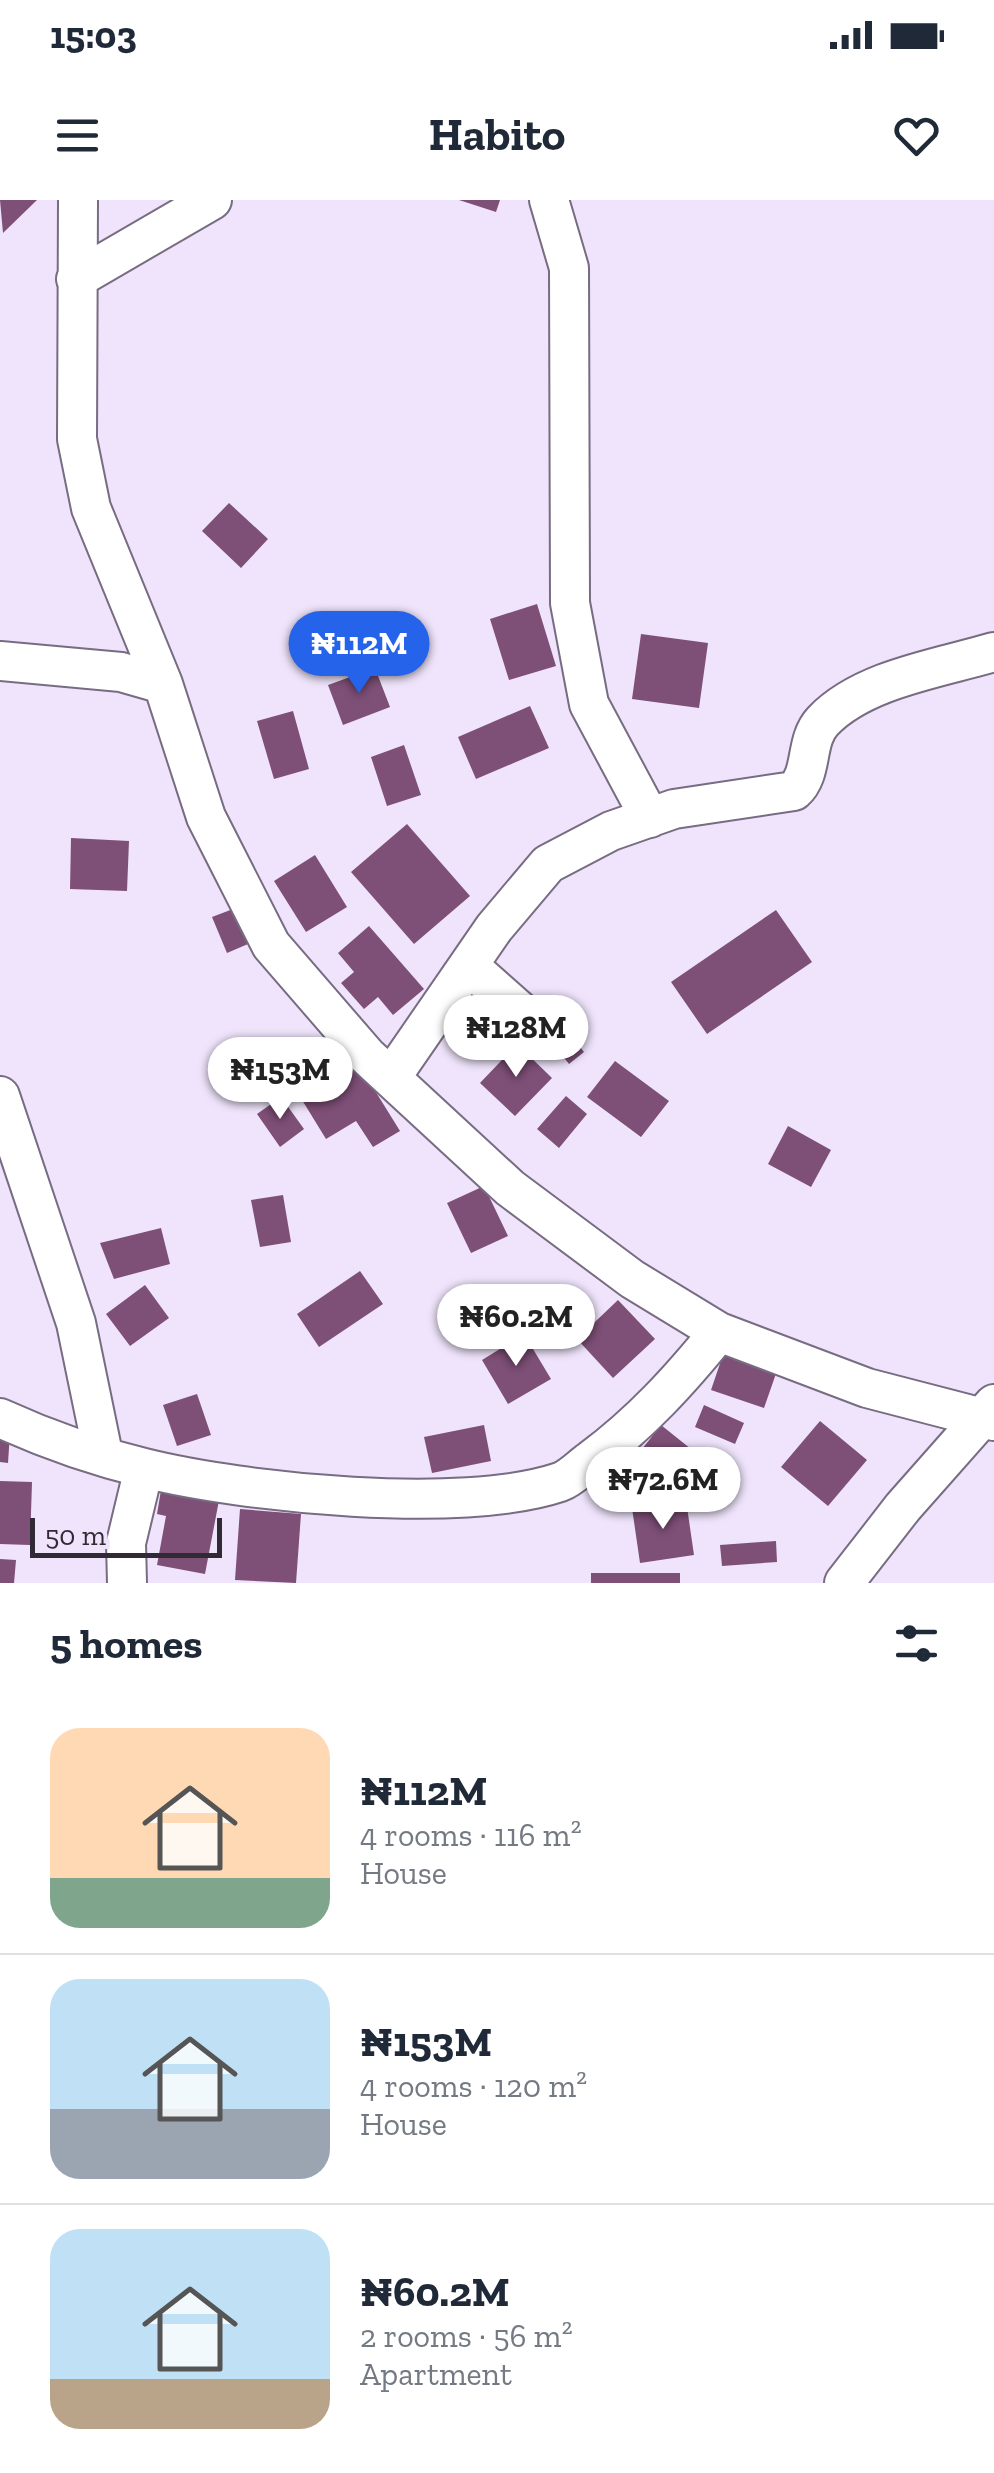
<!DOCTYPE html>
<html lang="en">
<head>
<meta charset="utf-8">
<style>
  body { margin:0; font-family:"Zilla Slab",serif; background:#f2f2f3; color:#1f2937; height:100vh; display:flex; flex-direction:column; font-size:38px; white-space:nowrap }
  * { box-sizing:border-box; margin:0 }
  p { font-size:32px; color:#747a83 }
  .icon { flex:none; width:55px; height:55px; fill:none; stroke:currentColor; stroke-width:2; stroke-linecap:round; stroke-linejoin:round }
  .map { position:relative; height:1383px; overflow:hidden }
  .side { display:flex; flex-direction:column; background:#fff; flex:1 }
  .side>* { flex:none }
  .scale { position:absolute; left:30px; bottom:25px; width:192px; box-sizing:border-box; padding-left:10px; border:5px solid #2f2a33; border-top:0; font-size:28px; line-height:35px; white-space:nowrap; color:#2f2a33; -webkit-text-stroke:8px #efe4fb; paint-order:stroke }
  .price { position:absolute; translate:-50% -85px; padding:0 22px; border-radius:35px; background:#fff; color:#222; font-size:32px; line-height:65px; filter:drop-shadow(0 2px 5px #0008) }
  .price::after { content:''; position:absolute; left:50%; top:60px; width:30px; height:22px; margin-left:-15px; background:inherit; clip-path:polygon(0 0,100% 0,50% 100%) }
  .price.active { background:#2563eb; color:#fff }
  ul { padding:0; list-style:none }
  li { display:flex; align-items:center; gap:30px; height:250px; padding:0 50px }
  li+li { border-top:2px solid #e0e1e3 }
  li span { display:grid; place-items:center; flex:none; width:280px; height:200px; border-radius:30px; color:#555 }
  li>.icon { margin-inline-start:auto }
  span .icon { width:120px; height:120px; fill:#fffc; stroke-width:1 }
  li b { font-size:42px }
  h2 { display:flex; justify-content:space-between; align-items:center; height:120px; padding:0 50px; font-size:42px }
  .status { display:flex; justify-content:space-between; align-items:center; height:70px; padding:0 50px; background:#fff; direction:ltr }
  .status svg { height:28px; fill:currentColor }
  header { display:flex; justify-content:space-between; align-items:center; height:130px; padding:0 50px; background:#fff; font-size:45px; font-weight:700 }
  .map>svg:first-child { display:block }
  .building { fill:#7e4f77 }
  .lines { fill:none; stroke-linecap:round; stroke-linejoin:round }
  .minor-casing { stroke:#776c81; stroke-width:42 }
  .minor { stroke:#fff; stroke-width:38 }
</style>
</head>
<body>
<div class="status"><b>15:03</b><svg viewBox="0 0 49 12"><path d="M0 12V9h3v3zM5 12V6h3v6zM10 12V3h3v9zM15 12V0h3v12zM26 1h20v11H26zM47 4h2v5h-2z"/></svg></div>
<header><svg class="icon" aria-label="menu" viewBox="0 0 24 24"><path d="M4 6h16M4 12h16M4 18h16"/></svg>Habito<svg class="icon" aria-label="heart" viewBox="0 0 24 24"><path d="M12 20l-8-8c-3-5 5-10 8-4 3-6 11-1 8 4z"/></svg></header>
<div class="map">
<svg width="994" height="1383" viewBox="0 0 994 1383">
  <rect width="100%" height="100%" fill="#efe4fb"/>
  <path class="building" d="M0,0H37L3,33Z
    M459,0H500L496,12Z
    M229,303L268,339L241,368L202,331Z
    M537,404L556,466L509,480L490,419Z
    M367,424L374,447L353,454L346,430Z
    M641,434L708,443L699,508L632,499Z
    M375,468L390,507L343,525L328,485Z
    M530,506L549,548L476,579L458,537Z
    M293,511L309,569L274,579L257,521Z
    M404,545L421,595L387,606L371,557Z
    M407,624L470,696L414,744L351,672Z
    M71,638L129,641L127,691L70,689Z
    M315,655L347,707L306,732L274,681Z
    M233,709L248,744L227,753L212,717Z
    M776,710L812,762L707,834L671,782Z
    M369,726L424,789L393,815L378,797L364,809L341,783L354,772L338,753Z
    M486,791L499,803L482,823L468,811Z
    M573,838L584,852L569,864L558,850Z
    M517,844L552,878L515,916L480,883Z
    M356,860L400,931L373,947L356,921L326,939L299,895Z
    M615,861L669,901L641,937L587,897Z
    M566,896L587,914L559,948L537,929Z
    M281,897L304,929L280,947L257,914Z
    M788,926L831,950L811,987L768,964Z
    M484,986L508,1036L471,1053L447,1003Z
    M283,995L291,1042L260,1047L251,1000Z
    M161,1028L170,1064L114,1079L100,1043Z
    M360,1071L383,1104L319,1147L297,1114Z
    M145,1085L169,1118L130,1146L106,1114Z
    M618,1100L655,1139L613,1178L577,1139Z
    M524,1134L551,1179L508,1204L482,1160Z
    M726,1146L779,1165L764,1208L711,1190Z
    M197,1194L211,1235L177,1246L163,1205Z
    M704,1205L744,1223L735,1244L695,1227Z
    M820,1221L867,1260L828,1306L781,1267Z
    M484,1225L491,1261L432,1273L424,1237Z
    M661,1225L701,1257L666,1300L627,1268Z
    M0,1232L10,1233L8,1263L0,1262Z
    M0,1281L32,1282L30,1345L0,1344Z
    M162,1284L220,1295L205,1374L157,1365L166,1316L157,1314Z
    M686,1300L694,1355L640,1363L632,1308Z
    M240,1309L301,1314L296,1383L235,1380Z
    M776,1341L777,1362L722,1366L720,1345Z
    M0,1359L16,1360L14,1383H0Z
    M591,1373H680V1383H591Z"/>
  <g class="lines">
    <defs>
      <path id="minor" d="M78,0L77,239L91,308L163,484L206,617L271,745L367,856L510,988L632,1079L719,1132L867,1188L994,1221
        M549,0L569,68L570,403L589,504L650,618
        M76,79L212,0
        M0,461L121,472L163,484
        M469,766L548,836
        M392,876L494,728L548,664L611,631L674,609L794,591C814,573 804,541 823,521C863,479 940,468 994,452
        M0,896L76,1123L103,1254
        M0,1218C46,1239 94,1256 144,1268C244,1293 462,1315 560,1282C571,1278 581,1267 591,1260C641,1223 680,1180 719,1132
        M127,1383L126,1343L144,1268
        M844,1383L903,1307L994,1204"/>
    </defs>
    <use href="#minor" class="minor-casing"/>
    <use href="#minor" class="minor"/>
  </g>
</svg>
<div class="scale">50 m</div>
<b class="price active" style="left:359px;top:496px">₦112M</b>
<b class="price" style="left:516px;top:880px">₦128M</b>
<b class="price" style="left:280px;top:922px">₦153M</b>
<b class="price" style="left:516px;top:1169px">₦60.2M</b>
<b class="price" style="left:663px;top:1332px">₦72.6M</b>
</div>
<section class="side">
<h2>5 homes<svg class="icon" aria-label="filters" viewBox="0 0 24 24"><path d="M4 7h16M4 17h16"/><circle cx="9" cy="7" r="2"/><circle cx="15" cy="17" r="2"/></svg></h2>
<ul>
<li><span style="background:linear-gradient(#ffd9b3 75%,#7fa58c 0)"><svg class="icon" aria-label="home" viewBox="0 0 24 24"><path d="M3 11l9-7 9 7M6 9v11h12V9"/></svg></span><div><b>₦112M</b><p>4 rooms · 116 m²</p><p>House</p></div></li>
<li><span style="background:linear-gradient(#bfe0f5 65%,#9aa5b1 0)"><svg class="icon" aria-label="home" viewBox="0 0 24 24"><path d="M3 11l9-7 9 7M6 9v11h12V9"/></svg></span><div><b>₦153M</b><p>4 rooms · 120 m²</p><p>House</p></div></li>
<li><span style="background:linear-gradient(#bfe0f5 75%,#b9a48a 0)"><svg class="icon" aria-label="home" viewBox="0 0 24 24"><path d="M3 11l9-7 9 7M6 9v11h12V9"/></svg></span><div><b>₦60.2M</b><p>2 rooms · 56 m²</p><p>Apartment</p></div></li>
</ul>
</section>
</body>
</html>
